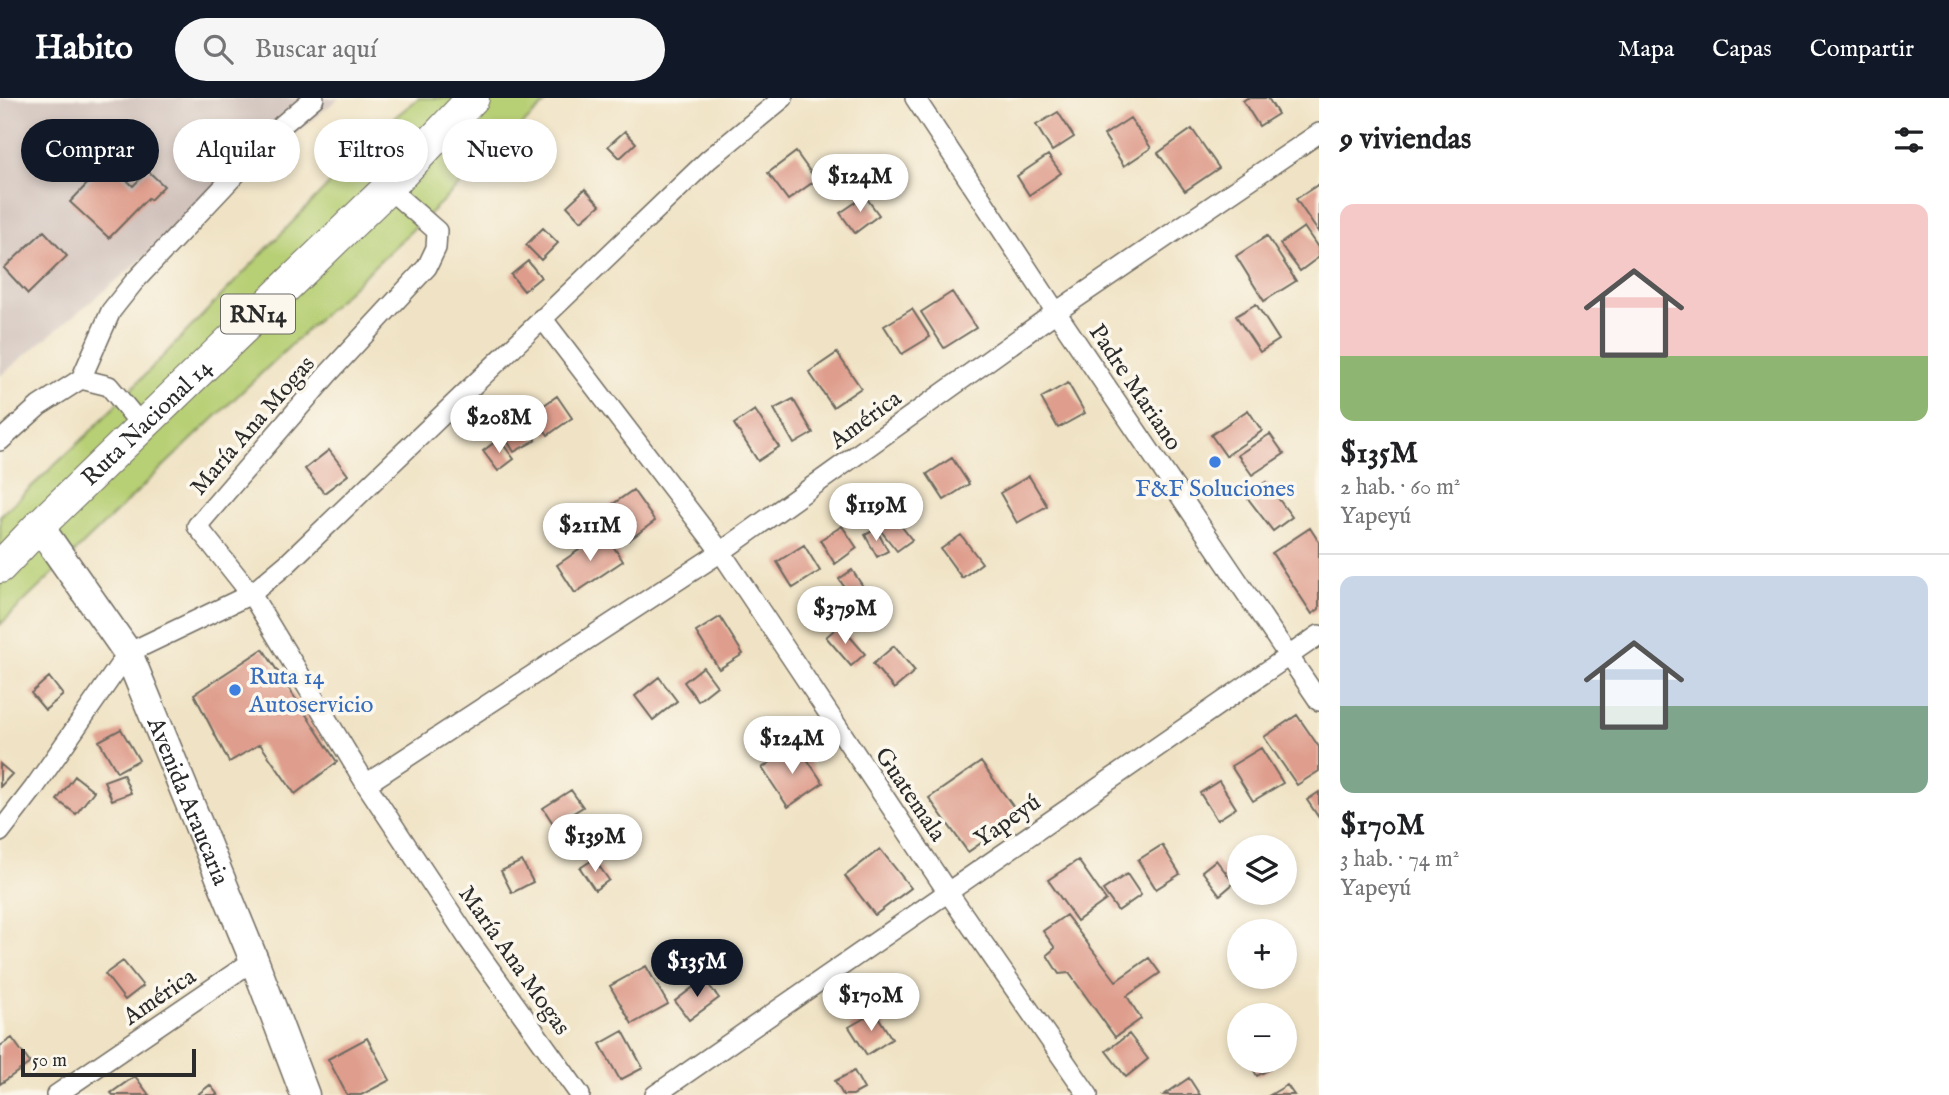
<!DOCTYPE html>
<html lang="es">
<head>
<meta charset="utf-8">
<style>
  body { margin:0; font-family:"IM FELL English",serif; background:#f6f6f6; color:#202124; height:100vh; display:flex; flex-direction:column; font-size:26px; white-space:nowrap }
  * { box-sizing:border-box; margin:0 }
  p { font-size:23px; color:#757577 }
  .icon { flex:none; width:38px; height:38px; fill:none; stroke:currentColor; stroke-width:2; stroke-linecap:round; stroke-linejoin:round }
  .map { position:relative; flex:1; overflow:hidden }
  .panel { display:flex; flex-direction:column; background:#fff; width:630px }
  .panel>* { flex:none }
  .banner { position:absolute; left:21px; top:21px; width:665px; height:63px; display:flex; gap:14px }
  .fabs { position:absolute; left:1227px; top:737px; display:grid; gap:14px }
  .fabs a { display:grid; place-items:center; width:70px; height:70px; border-radius:50%; background:#fff; box-shadow:0 4px 10px #0003; font-size:35px }
  .scale { position:absolute; left:21px; bottom:18px; width:175px; box-sizing:border-box; padding-left:7px; border:4px solid #2b2b2b; border-top:0; font-size:19px; line-height:24px; white-space:nowrap; color:#2b2b2b; -webkit-text-stroke:5px #fbf7ec; paint-order:stroke }
  .price { position:absolute; translate:-50% -60px; padding:0 16px; border-radius:24px; background:#fff; color:#222; font-size:23px; line-height:46px; filter:drop-shadow(0 2px 4px #0008) }
  .price::after { content:''; position:absolute; left:50%; top:42px; width:21px; height:16px; margin-left:-10px; background:inherit; clip-path:polygon(0 0,100% 0,50% 100%) }
  .price.on { background:#111827; color:#fff }
  ul { padding:0; list-style:none }
  li { display:grid; align-content:center; gap:14px; height:371px; padding:0 21px }
  li+li { border-top:2px solid #e0e0e0 }
  li span { display:grid; place-items:center; height:217px; border-radius:14px; color:#555 }
  li>.icon { margin-inline-start:auto }
  span .icon { width:126px; height:126px; fill:#fffc; stroke-width:1 }
  li b { font-size:30px }
  h2 { display:flex; justify-content:space-between; align-items:center; height:84px; padding:0 21px; font-size:30px }
  .tag { padding:0 24px; border-radius:32px; background:#fff; box-shadow:0 4px 10px #0003; font-size:24px; line-height:63px }
  .tag.on { background:#111827; color:#fff }
  header { display:flex; align-items:center; gap:42px; box-sizing:border-box; height:98px; padding:0 35px; background:#111827; color:#fff }
  header strong { font-size:33px }
  nav { display:flex; gap:38px; margin-inline-start:auto; font-size:24px }
  .search { width:490px; height:63px; background:#f6f6f6; display:flex; align-items:center; gap:18px; box-sizing:border-box; padding:0 24px; border-radius:38px; color:#757577; font-size:26px }
  main { display:flex; flex:1; min-height:0 }
  .map>svg:first-child { display:block }
  .industrial { fill:#cfc0ba }
  .green { fill:#b7cf74; stroke:#717d50; stroke-width:2 }
  .building { fill:#df9e8d }
  .lines { fill:none; stroke-linecap:round; stroke-linejoin:round }
  .minor-casing { stroke:#706b61; stroke-width:22 }
  .secondary-casing { stroke:#706b61; stroke-width:31 }
  .trunk-casing { stroke:#706b61; stroke-width:34 }
  .minor { stroke:#fff; stroke-width:19 }
  .secondary { stroke:#fff; stroke-width:28 }
  .trunk { stroke:#fff; stroke-width:32 }
  .shop-dot { fill:#3f7fe0; stroke:#fbf7ec; stroke-width:2.5 }
  .labels { text-anchor:middle; stroke-width:7; stroke-linejoin:round; paint-order:stroke }
  .shield { fill:#fbf7ec; stroke:#696865; stroke-width:2 }
  .shield-label { font-size:23px; font-weight:bold; fill:#2b2b2b }
  .street-label { font-size:24px; fill:#2b2b2b; stroke:#fbf7ec }
  .shop-label { font-size:24px; fill:#366cbe; stroke:#fbf7ec }
</style>
</head>
<body>
<header>
<strong>Habito</strong>
<div class="search"><svg class="icon" aria-label="search" viewBox="0 0 24 24"><circle cx="10" cy="10" r="6"/><path d="M15 15l6 6"/></svg>Buscar aquí</div>
<nav><a>Mapa</a><a>Capas</a><a>Compartir</a></nav>
</header>
<main>
<div class="map">
<svg width="1319" height="997" viewBox="0 0 1319 997">
  <rect width="100%" height="100%" fill="#fbf7ec"/>
  <filter id="ink" filterUnits="userSpaceOnUse"><feTurbulence type="fractalNoise" baseFrequency=".0143" numOctaves="2"/><feDisplacementMap in="SourceGraphic" scale="14" xChannelSelector="R" yChannelSelector="G"/><feConvolveMatrix kernelMatrix="1 2 1 2 8 2 1 2 1" color-interpolation-filters="sRGB"/></filter>
  <filter id="wash" filterUnits="userSpaceOnUse"><feTurbulence type="fractalNoise" baseFrequency=".00686" numOctaves="4" result="noise"/><feDisplacementMap in="SourceGraphic" scale="28" xChannelSelector="R" yChannelSelector="G"/><feGaussianBlur stdDeviation="1.57" result="paint"/><feColorMatrix in="noise" values="0 0 0 0 0 0 0 0 0 0 0 0 0 0 0 0 0 1.4 0 .05"/><feComposite in="paint" operator="in"/></filter>
  <g filter="url(#wash)">
    <rect width="100%" height="100%" fill="#f0e3c5"/>
    <path class="industrial" d="M0,0H339L0,278Z"/>
    <path class="green" d="M419,0H551L168,364L0,527V418L86,338L390,23Z"/>
    <g id="blocks">
      <path class="building" d="M1247,0H1268L1278,16L1259,28L1243,3Z
        M1058,14L1074,39L1052,53L1036,27Z
        M1130,20L1151,50L1124,68L1104,37Z
        M1192,31L1219,70L1185,93L1158,55Z
        M625,33L636,45L620,60L608,48Z
        M796,54L816,82L788,102L768,75Z
        M1048,57L1061,75L1029,97L1017,78Z
        M108,64L133,88L148,73L164,88L150,102L148,100L109,140L70,104Z
        M1319,86V135L1296,101Z
        M585,91L600,107L581,123L567,108Z
        M865,98L879,117L855,135L840,115Z
        M1304,129L1319,151V159L1300,173L1280,146Z
        M543,130L558,145L541,162L526,147Z
        M44,133L67,158L28,196L4,170Z
        M1267,138L1296,183L1264,203L1236,158Z
        M528,163L541,179L524,193L511,177Z
        M952,194L976,230L944,250L921,214Z
        M1256,206L1279,242L1260,254L1236,218Z
        M912,211L930,239L902,256L884,228Z
        M837,255L861,290L833,309L809,274Z
        M1068,285L1085,315L1058,330L1041,300Z
        M557,298L572,320L548,337L533,315Z
        M793,301L813,335L794,346L774,311Z
        M516,307L536,342L514,354L494,320Z
        M755,312L779,349L758,363L734,326Z
        M1248,312L1262,333L1226,358L1211,337Z
        M1270,336L1284,356L1252,377L1238,357Z
        M499,341L514,361L498,373L483,353Z
        M329,352L348,377L324,395L305,371Z
        M952,360L969,386L944,402L927,376Z
        M1029,378L1047,408L1017,425L1000,395Z
        M1266,384L1292,419L1273,433L1246,398Z
        M633,392L655,423L629,442L606,411Z
        M888,411L912,442L897,453L873,423Z
        M842,428L857,450L835,466L820,442Z
        M1310,430L1319,444V511L1312,516L1272,455Z
        M876,431L888,453L877,459L865,437Z
        M604,435L623,463L575,495L557,467Z
        M961,437L982,465L962,480L941,451Z
        M804,447L820,473L793,490L777,464Z
        M852,472L864,490L851,499L839,481Z
        M720,519L743,556L719,571L696,534Z
        M840,527L865,556L851,568L826,539Z
        M894,548L915,573L894,591L873,566Z
        M263,551L337,664L295,696L260,646L229,664L194,596Z
        M703,569L717,588L698,603L684,584Z
        M49,579L63,597L45,612L31,595Z
        M659,579L677,603L653,622L635,598Z
        M1297,617L1319,649V673L1297,687L1264,639Z
        M121,631L139,662L117,674L99,643Z
        M797,646L823,685L788,709L762,670Z
        M1261,650L1283,685L1253,703L1231,668Z
        M981,664L1020,718L968,754L929,700Z
        M0,666L12,676L0,689Z
        M123,676L131,695L112,702L104,683Z
        M75,678L94,693L76,716L57,702Z
        M1219,683L1236,710L1217,722L1200,695Z
        M571,692L583,709L554,727L543,710Z
        M1319,694V720L1307,702Z
        M1162,747L1180,776L1156,791L1138,762Z
        M880,751L911,790L875,817L845,778Z
        M594,761L609,782L595,792L580,770Z
        M1078,762L1106,802L1077,823L1048,782Z
        M1216,762L1234,785L1220,797L1202,773Z
        M522,763L533,784L512,795L501,773Z
        M1127,776L1141,797L1118,813L1103,792Z
        M1066,817L1116,883L1149,860L1160,875L1127,898L1141,921L1115,939L1069,875L1059,876L1047,857L1055,850L1043,833Z
        M123,863L143,888L125,902L105,876Z
        M646,868L668,906L632,926L610,888Z
        M704,881L719,900L689,922L675,903Z
        M875,914L892,941L867,957L849,929Z
        M623,933L643,970L620,982L600,946Z
        M1129,936L1148,961L1126,979L1106,953Z
        M12,940L30,965L0,986V948Z
        M367,940L390,982L361,997H347L328,961Z
        M1248,962H1265L1270,971L1257,978Z
        M854,973L864,991L853,997H843L835,983Z
        M135,978L149,997H113L111,995Z
        M1189,980L1200,997H1164Z
        M210,987L218,997H197Z
        M1287,987L1294,997H1270Z"/>
    </g>
  </g>
  <g filter="url(#ink)">
    <use href="#blocks" fill-opacity="0" stroke="#706b61" stroke-width="2"/>
    <g class="lines">
      <defs>
        <path id="minor" d="M915,0L1056,214L1319,603
          M388,90L437,133L436,150L427,169L328,276L197,428L251,496L366,686L469,842L580,997
          M542,220L721,454L947,793L1088,997
          M81,281L111,213L134,184L281,28L314,0
          M0,343L39,308L81,281L109,288L142,328
          M366,686L721,454L1056,214L1319,35
          M0,734L34,690L128,555L251,496L288,465L708,62L783,0
          M56,997L254,862
          M655,997L1319,537"/>
        <g id="secondary">
          <path id="s1" d="M39,428L128,555L254,862L305,997"/>
        </g>
        <g id="trunk">
          <path id="s2" d="M0,469L39,428L388,90L473,0"/>
        </g>
      </defs>
      <use href="#minor" class="minor-casing"/>
      <use href="#secondary" class="secondary-casing"/>
      <use href="#trunk" class="trunk-casing"/>
      <use href="#minor" class="minor"/>
      <use href="#secondary" class="secondary"/>
      <use href="#trunk" class="trunk"/>
    </g>
  </g>
  <g class="shop-dot">
    <circle cx="1215" cy="364" r="7"/>
    <circle cx="235" cy="592" r="7"/>
  </g>
  <g class="labels">
    <rect class="shield" x="221" y="196.5" width="74" height="39" rx="5"/>
    <g class="shield-label">
      <text x="258" y="224">RN14</text>
    </g>
    <g class="street-label">
      <text transform="translate(1136 289) rotate(56)" y="8">Padre Mariano</text>
      <text transform="translate(865 321) rotate(-36)" y="8">América</text>
      <text dy="8" stroke="none"><textPath href="#s2" startOffset="206">Ruta Nacional 14</textPath></text>
      <text transform="translate(252 327) rotate(-49)" y="8">María Ana Mogas</text>
      <text transform="translate(911 696) rotate(56)" y="8">Guatemala</text>
      <text dy="8" stroke="none"><textPath href="#s1" startOffset="315">Avenida Araucaria</textPath></text>
      <text transform="translate(1007 722) rotate(-35)" y="8">Yapeyú</text>
      <text transform="translate(515 862) rotate(55)" y="8">María Ana Mogas</text>
      <text transform="translate(159 898) rotate(-34)" y="8">América</text>
    </g>
    <g class="shop-label">
      <text x="1215" y="398">F&amp;F Soluciones</text>
      <text x="249" y="586" text-anchor="start">Ruta 14<tspan x="249" dy="28">Autoservicio</tspan></text>
    </g>
  </g>
</svg>
<div class="fabs">
<a><svg class="icon" aria-label="layers" viewBox="0 0 24 24"><path d="M12 4l9 5-9 5-9-5zM3 14l9 5 9-5"/></svg></a>
<a>+</a>
<a>−</a>
</div>
<div class="scale">50 m</div>
<b class="price" style="left:860px;top:116px">$124M</b>
<b class="price" style="left:499px;top:357px">$208M</b>
<b class="price" style="left:876px;top:445px">$119M</b>
<b class="price" style="left:590px;top:465px">$211M</b>
<b class="price" style="left:845px;top:548px">$379M</b>
<b class="price" style="left:792px;top:678px">$124M</b>
<b class="price" style="left:595px;top:776px">$139M</b>
<b class="price on" style="left:697px;top:901px">$135M</b>
<b class="price" style="left:871px;top:935px">$170M</b>
<div class="banner">
<a class="tag on">Comprar</a>
<a class="tag">Alquilar</a>
<a class="tag">Filtros</a>
<a class="tag">Nuevo</a>
</div>
</div>
<section class="panel">
<h2>9 viviendas<svg class="icon" aria-label="filters" viewBox="0 0 24 24"><path d="M4 7h16M4 17h16"/><circle cx="9" cy="7" r="2"/><circle cx="15" cy="17" r="2"/></svg></h2>
<ul>
<li><span style="background:linear-gradient(#f6c9c9 70%,#8fb573 0)"><svg class="icon" aria-label="home" viewBox="0 0 24 24"><path d="M3 11l9-7 9 7M6 9v11h12V9"/></svg></span><div><b>$135M</b><p>2 hab. · 60 m²</p><p>Yapeyú</p></div></li>
<li><span style="background:linear-gradient(#c9d6e8 60%,#7fa58c 0)"><svg class="icon" aria-label="home" viewBox="0 0 24 24"><path d="M3 11l9-7 9 7M6 9v11h12V9"/></svg></span><div><b>$170M</b><p>3 hab. · 74 m²</p><p>Yapeyú</p></div></li>
</ul>
</section>
</main>
</body>
</html>
